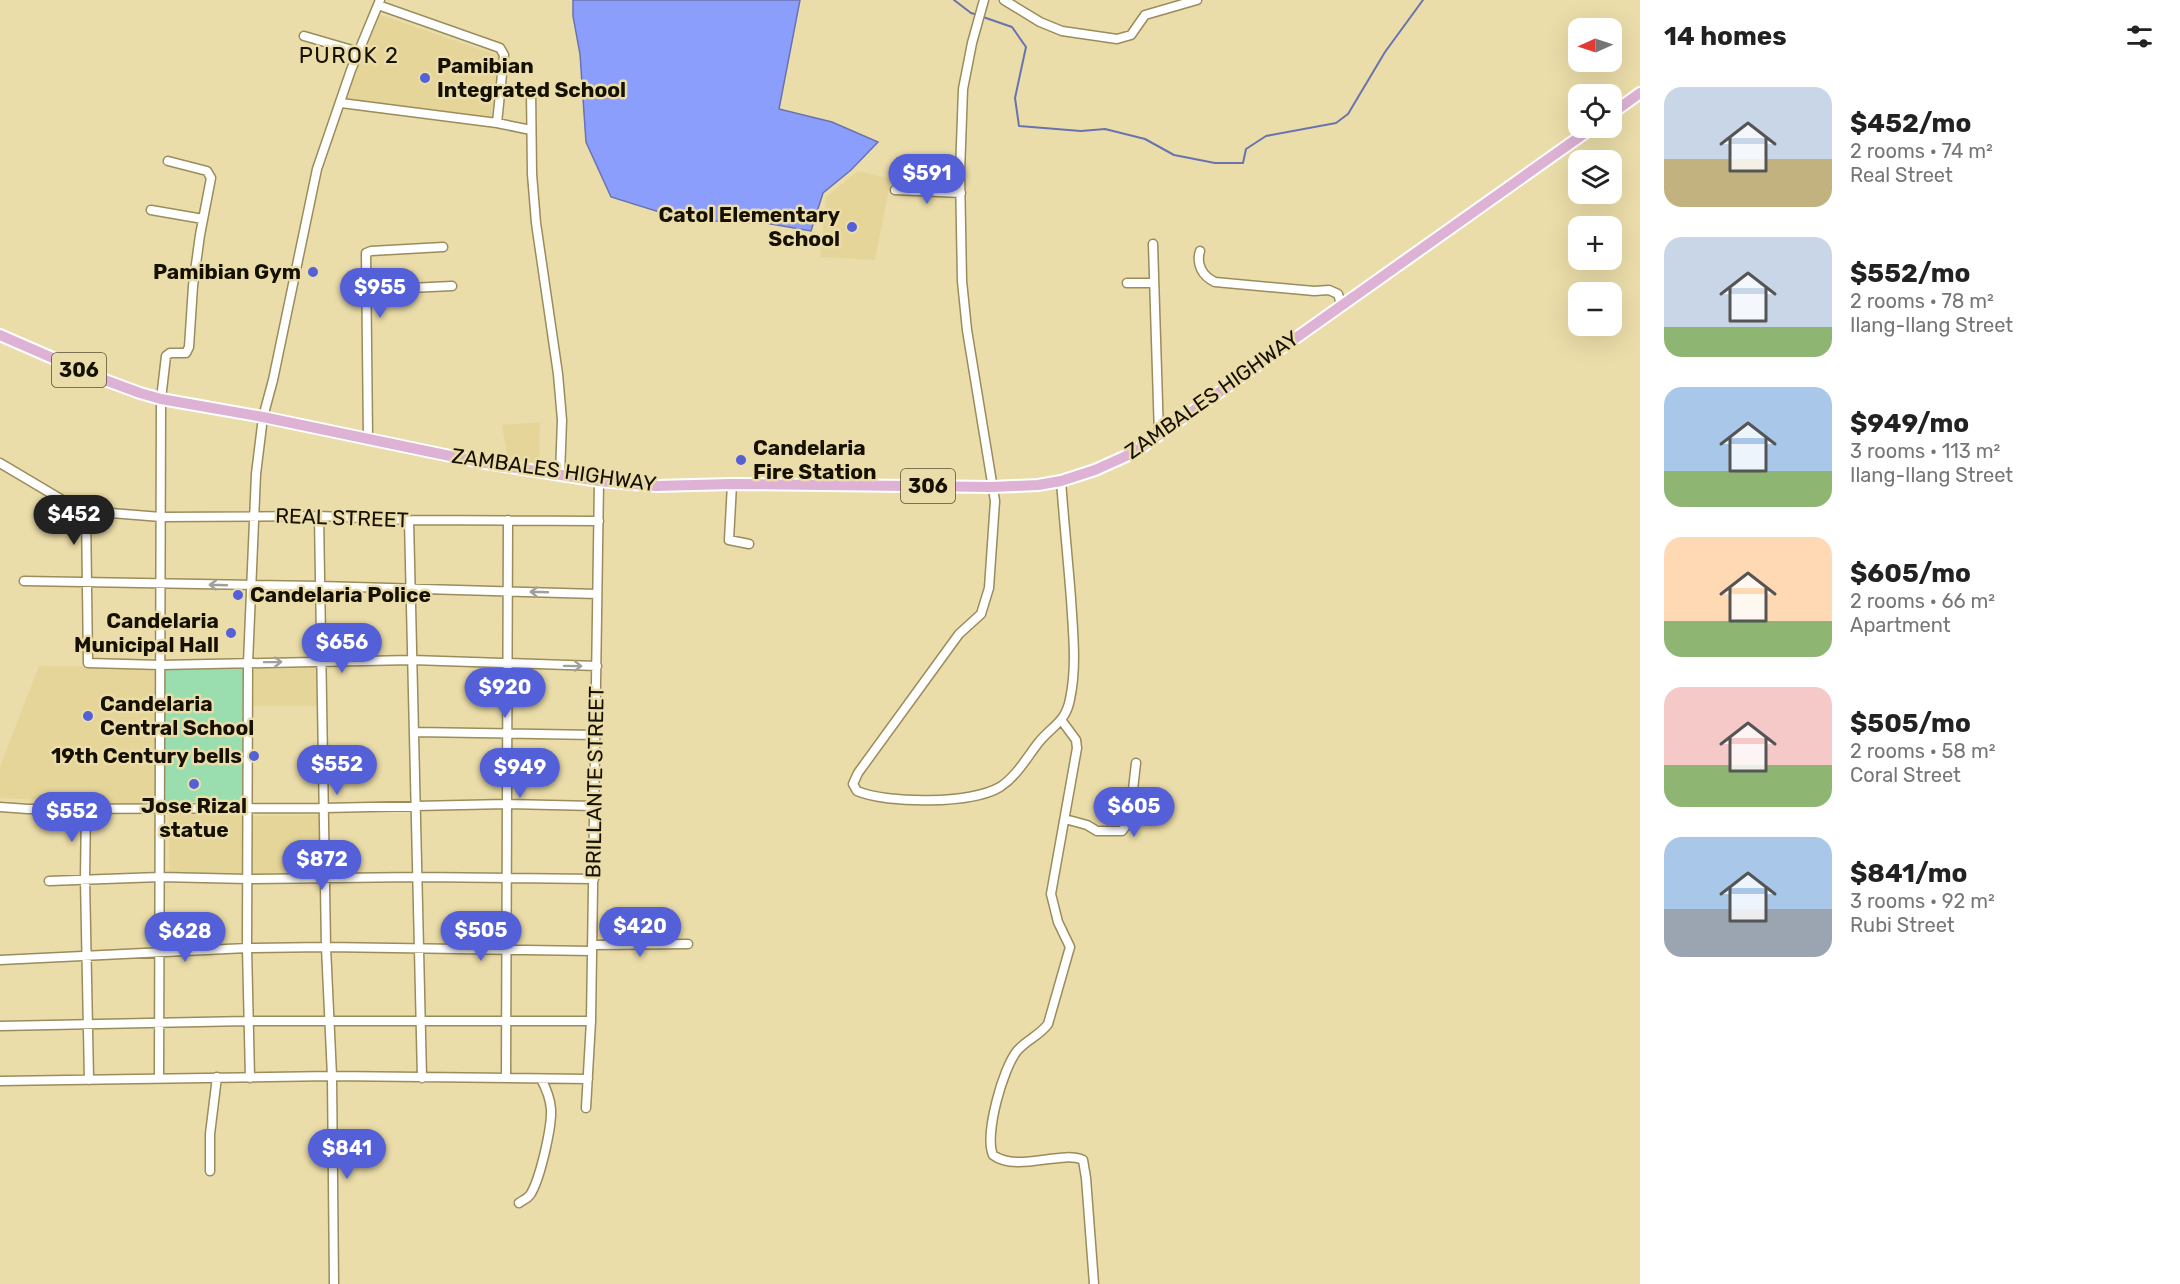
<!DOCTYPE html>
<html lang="en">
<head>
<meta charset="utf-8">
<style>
  body { margin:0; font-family:Rubik,sans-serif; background:#f2f2f2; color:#222; height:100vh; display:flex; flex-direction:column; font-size:22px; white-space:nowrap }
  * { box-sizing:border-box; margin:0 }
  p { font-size:20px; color:#767676 }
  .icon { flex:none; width:33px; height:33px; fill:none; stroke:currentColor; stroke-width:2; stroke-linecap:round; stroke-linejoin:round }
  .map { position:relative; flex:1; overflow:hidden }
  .details { display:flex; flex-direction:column; background:#fff; width:540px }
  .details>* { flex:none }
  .needle { width:39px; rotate:267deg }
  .buttons { position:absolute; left:1568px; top:18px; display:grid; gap:12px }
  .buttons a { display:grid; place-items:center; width:54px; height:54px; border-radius:12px; background:#fff; box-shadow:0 6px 24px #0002; font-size:30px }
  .price { position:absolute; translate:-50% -51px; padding:0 14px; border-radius:21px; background:#5460d7; color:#fff; font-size:20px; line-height:39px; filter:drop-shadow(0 2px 3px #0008) }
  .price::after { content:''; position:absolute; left:50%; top:36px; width:18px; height:14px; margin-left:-9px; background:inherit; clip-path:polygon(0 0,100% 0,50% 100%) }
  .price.current { background:#222; color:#fff }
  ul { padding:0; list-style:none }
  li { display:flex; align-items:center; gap:18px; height:150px; padding:0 24px }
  li span { display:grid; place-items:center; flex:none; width:168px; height:120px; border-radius:18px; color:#555 }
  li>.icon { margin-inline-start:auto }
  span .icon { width:72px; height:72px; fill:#fffc; stroke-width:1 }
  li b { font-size:26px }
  h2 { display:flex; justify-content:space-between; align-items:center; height:72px; padding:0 24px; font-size:26px }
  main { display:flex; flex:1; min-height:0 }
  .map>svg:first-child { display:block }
  .built { fill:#e6d599 }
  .green { fill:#9adeb0 }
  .water { fill:#8c9efc; stroke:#6873b0; stroke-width:1.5 }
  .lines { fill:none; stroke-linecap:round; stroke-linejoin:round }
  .stream { stroke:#6873b0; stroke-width:2 }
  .minor-casing { stroke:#9a8c5b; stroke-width:11 }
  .major-casing { stroke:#fff; stroke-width:14 }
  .minor { stroke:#fff; stroke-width:8 }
  .major { stroke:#ddb2d4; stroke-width:10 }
  .oneway { stroke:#a19f99 }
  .poi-dot { fill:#5460d7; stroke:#ebdda9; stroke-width:2 }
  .labels { text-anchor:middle; stroke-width:5; stroke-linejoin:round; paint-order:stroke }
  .shield { fill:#ebdda9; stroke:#554e33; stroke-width:1.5 }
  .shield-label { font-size:20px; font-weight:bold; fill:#151000 }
  .poi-label { font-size:21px; font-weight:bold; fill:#151000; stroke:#ebdda9; text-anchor:start }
  .street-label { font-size:21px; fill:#151000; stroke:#ebdda9 }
  .neighbourhood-label { font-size:22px; letter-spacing:1.5px; fill:#151000; stroke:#ebdda9 }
</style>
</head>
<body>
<main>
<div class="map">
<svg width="1640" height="1284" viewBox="0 0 1640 1284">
  <rect width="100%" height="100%" fill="#ebdda9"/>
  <path class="built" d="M378,14L499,56L492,120L344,100Z
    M858,171L891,179L875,260L820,257L826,197Z
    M540,422L539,466L508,460L502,425Z
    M39,666L156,667V805L0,798V766Z
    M318,668V706H254V669Z
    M169,814H244V873H169Z
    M321,815V878H251V816Z"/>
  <path class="green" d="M165,666H244V802H165Z"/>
  <path class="water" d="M573,0H800L779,109L832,122L878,142L851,170L823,193L811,231L765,223L685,220L611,197L586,142L580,54L573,16Z"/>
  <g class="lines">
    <path class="stream" d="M954,0L971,13L978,15
      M983,17L1012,27L1026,47L1015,98L1019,126L1081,131L1105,129L1145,139L1174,155L1215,163H1243L1246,149L1266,136L1336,123L1348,114L1385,52L1423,0"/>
    <defs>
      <path id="minor" d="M984,0L972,43L963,89L960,172L962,281L967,330L995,501L989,588L981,614L959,634L858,773L853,784L857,791C887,804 972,804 1000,787C1017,776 1027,757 1039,742C1052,726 1066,722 1070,699C1077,667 1073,632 1071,599C1068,560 1064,521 1061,481
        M1004,0L1040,22L1062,31L1117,39L1131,35L1145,15L1197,0
        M378,5L500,48L504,55L497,123
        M304,36L359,52
        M531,90L532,174L536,223L558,374L562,420L560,475
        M341,103L497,123L531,130
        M895,190L961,193
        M151,210L203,219
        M1153,244L1159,435
        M1200,251C1196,264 1202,276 1215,282L1314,291L1329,290L1338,294L1341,304
        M1127,283H1154
        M367,290L452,286
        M368,438L366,253L371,251L443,247
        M0,463L64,501L86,511L88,663L161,665L412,660L597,666
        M732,484L729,540L749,544
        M86,511L161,517L319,516L409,520L599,521
        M319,516L326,947L332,1076L334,1284
        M409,520L422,1078
        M24,581L320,586L597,594
        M1062,721L1076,740L1077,748L1051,894L1058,922L1070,947L1048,1024C1039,1036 1026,1040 1017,1051C1003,1068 984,1135 993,1155C1017,1173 1061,1150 1083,1160L1086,1178L1094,1284
        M415,732L596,735
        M0,807L28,809L324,808L507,804L594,806
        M86,808L85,879L89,1080
        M1065,819L1087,825L1097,831H1122L1128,823L1130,816L1136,763
        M49,881L160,877L248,879L418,877L594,879
        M592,945L688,944
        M0,960L247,948L326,947L592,951
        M0,1026L248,1021H591
        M159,1077L161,399L166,356L170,353H186L189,347L193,286L200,235L211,178L207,171L168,161
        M250,1078L247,948L248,663L256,474L263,417L273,380L317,169L351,70L380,0
        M506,1078L508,520
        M0,1081L332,1076L588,1079
        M586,1108L591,1021L599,481
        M210,1171V1134L217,1077
        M519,1203C523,1200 527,1199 530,1195C540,1180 552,1127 551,1109C550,1098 546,1088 541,1079"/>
      <path id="major" d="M1611,114L1640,93
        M0,335L94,376L140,393L161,399L263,417L479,462L599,481L656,486L732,484L992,487L1038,485L1061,481L1095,470L1135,452L1592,128"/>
    </defs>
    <use href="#minor" class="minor-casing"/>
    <use href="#major" class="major-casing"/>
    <use href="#minor" class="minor"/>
    <use href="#major" class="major"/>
  </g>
  <defs><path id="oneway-shaft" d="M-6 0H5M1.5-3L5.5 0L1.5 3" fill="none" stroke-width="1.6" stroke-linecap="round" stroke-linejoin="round" transform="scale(1.5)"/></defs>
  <g class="oneway">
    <use href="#oneway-shaft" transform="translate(218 585) rotate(-178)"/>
    <use href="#oneway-shaft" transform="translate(539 592) rotate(-178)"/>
    <use href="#oneway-shaft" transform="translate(273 662) rotate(-1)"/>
    <use href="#oneway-shaft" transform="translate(573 666) rotate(1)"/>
  </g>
  <g class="poi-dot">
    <circle cx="425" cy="78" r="6"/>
    <circle cx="852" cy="227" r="6"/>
    <circle cx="313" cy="272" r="6"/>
    <circle cx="741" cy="460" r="6"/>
    <circle cx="238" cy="595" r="6"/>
    <circle cx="231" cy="633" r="6"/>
    <circle cx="88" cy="716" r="6"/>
    <circle cx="254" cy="756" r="6"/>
    <circle cx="194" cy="784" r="6"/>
  </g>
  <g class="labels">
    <g class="shield">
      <rect x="52" y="353" width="54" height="34" rx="4.5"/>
      <rect x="901" y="469" width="54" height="34" rx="4.5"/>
    </g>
    <g class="shield-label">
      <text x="79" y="377">306</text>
      <text x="928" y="493">306</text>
    </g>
    <g class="poi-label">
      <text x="437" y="73">Pamibian<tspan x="437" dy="24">Integrated School</tspan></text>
      <text x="840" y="222" text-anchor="end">Catol Elementary<tspan x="840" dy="24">School</tspan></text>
      <text x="301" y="279" text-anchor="end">Pamibian Gym</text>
      <text x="753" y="455">Candelaria<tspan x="753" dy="24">Fire Station</tspan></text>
      <text x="250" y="602">Candelaria Police</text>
      <text x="219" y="628" text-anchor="end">Candelaria<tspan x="219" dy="24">Municipal Hall</tspan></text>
      <text x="100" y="711">Candelaria<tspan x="100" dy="24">Central School</tspan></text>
      <text x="242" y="763" text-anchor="end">19th Century bells</text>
      <text x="194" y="813" text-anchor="middle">Jose Rizal<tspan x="194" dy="24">statue</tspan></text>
    </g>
    <g class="street-label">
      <text transform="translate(1212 395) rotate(-35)" y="7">ZAMBALES HIGHWAY</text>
      <text transform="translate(554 470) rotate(8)" y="7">ZAMBALES HIGHWAY</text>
      <text transform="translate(342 518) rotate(2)" y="7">REAL STREET</text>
      <text transform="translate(595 782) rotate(-89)" y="7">BRILLANTE STREET</text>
    </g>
    <g class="neighbourhood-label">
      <text x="349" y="63">PUROK 2</text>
    </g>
  </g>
</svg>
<div class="buttons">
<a><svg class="needle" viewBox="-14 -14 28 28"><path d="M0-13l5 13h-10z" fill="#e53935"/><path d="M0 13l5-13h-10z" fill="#767676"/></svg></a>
<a><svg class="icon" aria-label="locate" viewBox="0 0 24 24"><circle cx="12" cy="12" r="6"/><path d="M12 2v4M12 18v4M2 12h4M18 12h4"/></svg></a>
<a><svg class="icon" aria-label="layers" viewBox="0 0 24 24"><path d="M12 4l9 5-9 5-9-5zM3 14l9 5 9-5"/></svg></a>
<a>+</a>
<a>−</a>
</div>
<b class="price" style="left:927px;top:205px">$591</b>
<b class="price" style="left:380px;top:319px">$955</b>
<b class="price current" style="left:74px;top:546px">$452</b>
<b class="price" style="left:342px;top:674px">$656</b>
<b class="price" style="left:505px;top:719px">$920</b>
<b class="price" style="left:337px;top:796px">$552</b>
<b class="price" style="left:520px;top:799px">$949</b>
<b class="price" style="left:1134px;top:838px">$605</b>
<b class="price" style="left:72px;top:843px">$552</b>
<b class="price" style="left:322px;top:891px">$872</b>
<b class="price" style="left:640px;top:958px">$420</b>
<b class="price" style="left:481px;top:962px">$505</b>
<b class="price" style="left:185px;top:963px">$628</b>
<b class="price" style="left:347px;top:1180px">$841</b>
</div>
<section class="details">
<h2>14 homes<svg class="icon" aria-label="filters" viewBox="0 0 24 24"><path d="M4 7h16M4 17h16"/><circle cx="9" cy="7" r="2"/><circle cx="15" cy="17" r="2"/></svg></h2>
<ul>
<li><span style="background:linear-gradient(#c9d6e8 60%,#c2b280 0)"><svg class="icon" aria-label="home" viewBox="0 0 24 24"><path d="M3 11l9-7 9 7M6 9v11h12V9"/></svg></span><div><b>$452/mo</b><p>2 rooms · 74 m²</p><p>Real Street</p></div></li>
<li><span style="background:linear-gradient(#c9d6e8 75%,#8fb573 0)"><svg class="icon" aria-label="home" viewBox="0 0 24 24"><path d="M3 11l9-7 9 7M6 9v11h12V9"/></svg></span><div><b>$552/mo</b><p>2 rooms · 78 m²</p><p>Ilang-Ilang Street</p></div></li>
<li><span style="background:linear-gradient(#a9c7e8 70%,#8fb573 0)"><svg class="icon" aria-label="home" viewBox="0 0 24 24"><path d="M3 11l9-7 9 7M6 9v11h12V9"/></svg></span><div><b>$949/mo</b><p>3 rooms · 113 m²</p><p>Ilang-Ilang Street</p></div></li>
<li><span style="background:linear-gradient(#ffd9b3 70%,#8fb573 0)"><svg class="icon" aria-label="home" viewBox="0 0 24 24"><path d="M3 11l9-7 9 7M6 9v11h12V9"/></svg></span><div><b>$605/mo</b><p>2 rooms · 66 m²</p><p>Apartment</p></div></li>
<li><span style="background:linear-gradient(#f6c9c9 65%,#8fb573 0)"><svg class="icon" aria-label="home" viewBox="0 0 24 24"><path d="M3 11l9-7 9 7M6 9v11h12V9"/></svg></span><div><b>$505/mo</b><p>2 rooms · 58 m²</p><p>Coral Street</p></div></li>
<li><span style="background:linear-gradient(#a9c7e8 60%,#9aa5b1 0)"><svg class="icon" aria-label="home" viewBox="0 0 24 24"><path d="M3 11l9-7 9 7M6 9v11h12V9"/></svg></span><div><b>$841/mo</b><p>3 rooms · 92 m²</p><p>Rubi Street</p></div></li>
</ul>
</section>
</main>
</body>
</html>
